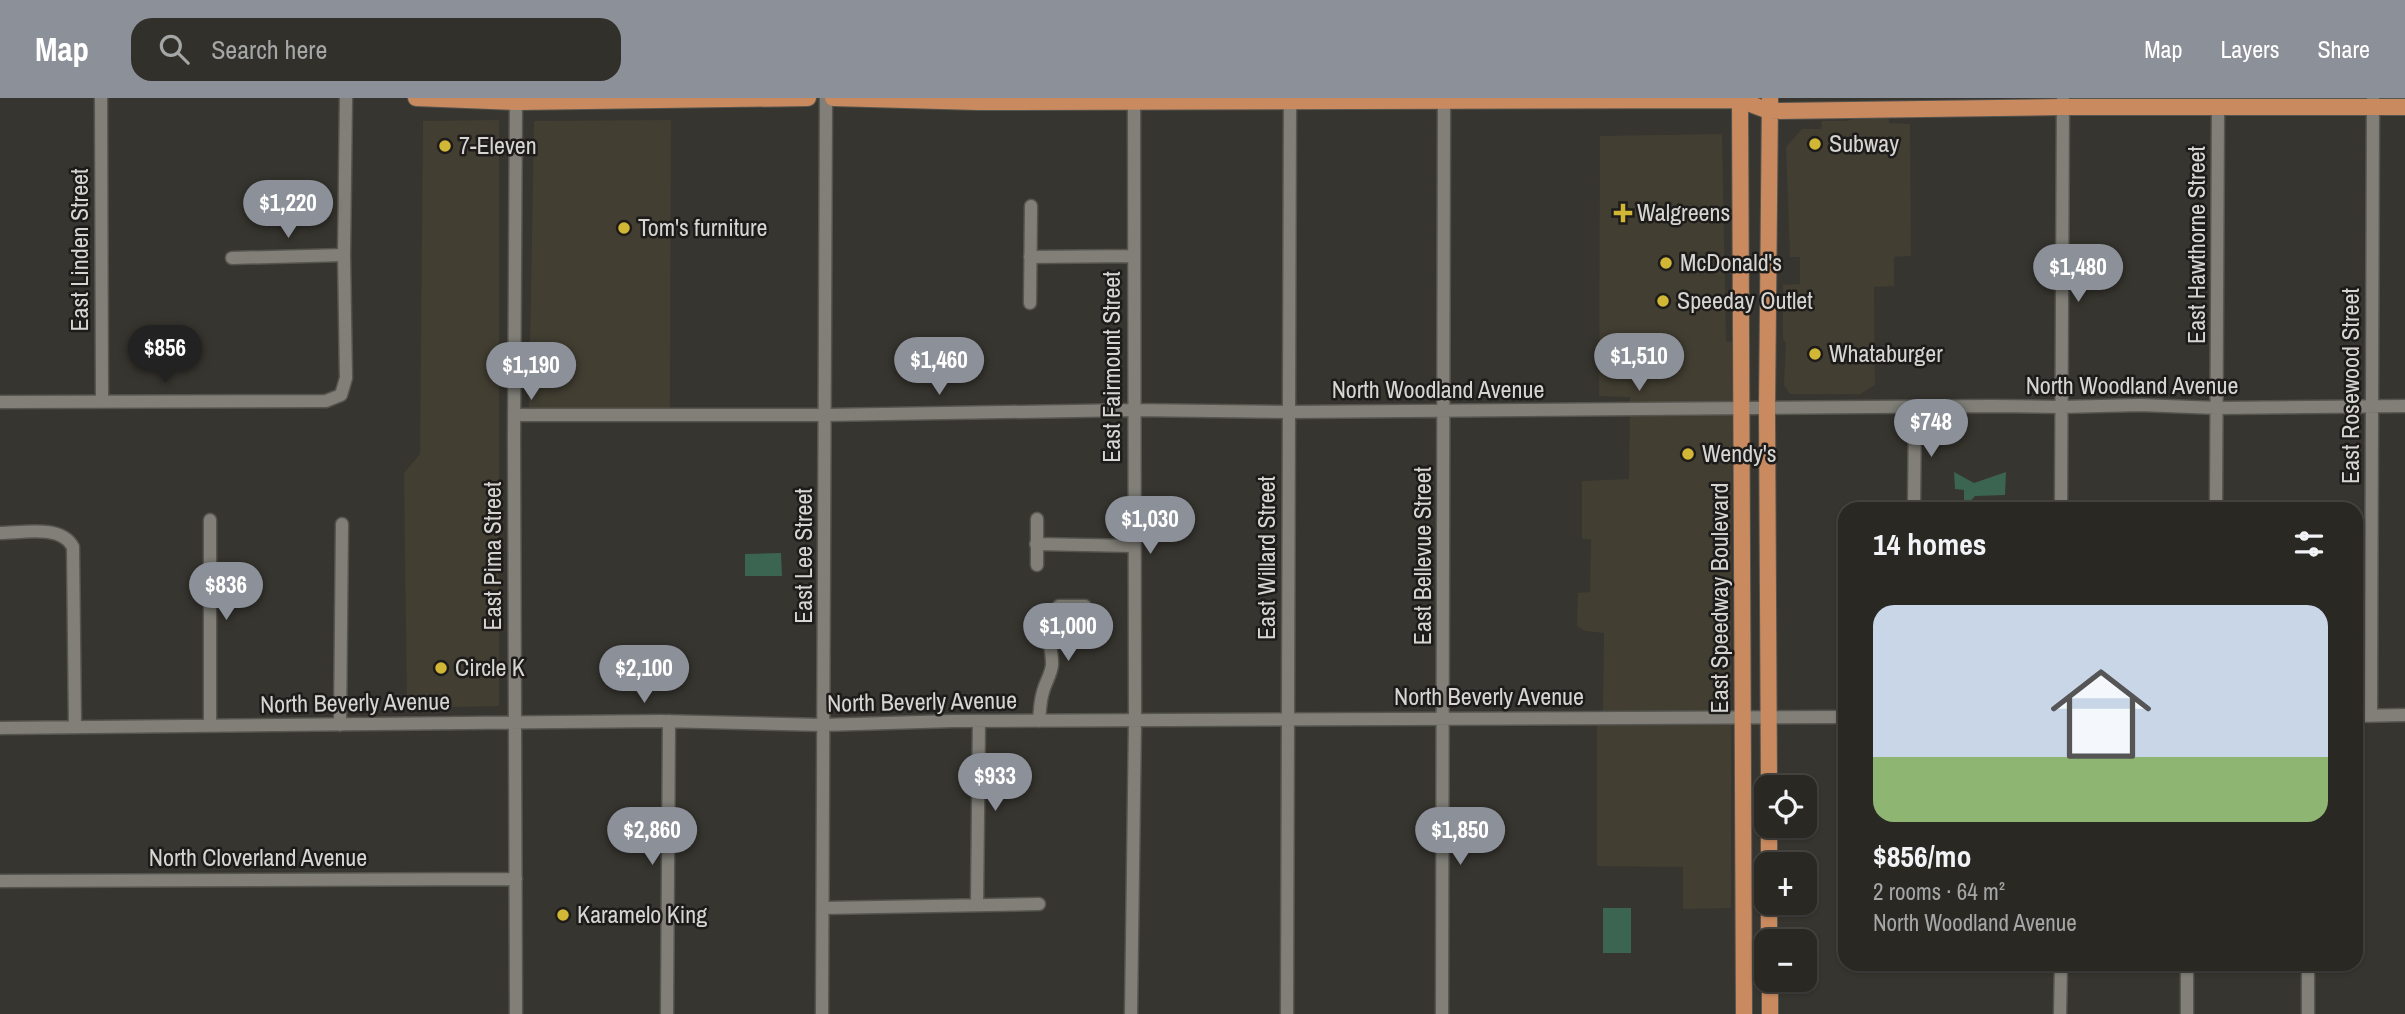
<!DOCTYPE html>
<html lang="en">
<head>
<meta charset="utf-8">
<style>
  body { margin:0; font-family:"Archivo Narrow",sans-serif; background:#31302b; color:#f1f3f6; height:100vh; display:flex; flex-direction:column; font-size:26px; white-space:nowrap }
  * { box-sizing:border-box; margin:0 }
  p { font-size:23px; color:#a5a6a6 }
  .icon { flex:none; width:38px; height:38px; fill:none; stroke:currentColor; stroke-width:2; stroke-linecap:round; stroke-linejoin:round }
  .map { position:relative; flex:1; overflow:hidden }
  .details { position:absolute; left:1838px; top:404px; width:525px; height:469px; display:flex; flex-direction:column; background:#292823; border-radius:21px; box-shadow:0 2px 5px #0004,0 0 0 2px #454441 }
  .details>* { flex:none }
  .controls { position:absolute; left:1754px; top:677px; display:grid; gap:14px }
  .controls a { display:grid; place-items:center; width:63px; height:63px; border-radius:14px; background:#292823; box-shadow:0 2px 5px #0004,0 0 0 2px #454441; font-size:35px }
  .price { position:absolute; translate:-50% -60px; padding:0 16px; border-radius:24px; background:#8c9099; color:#fff; font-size:23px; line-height:46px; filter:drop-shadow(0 2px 4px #0008) }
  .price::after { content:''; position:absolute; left:50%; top:42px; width:21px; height:16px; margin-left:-10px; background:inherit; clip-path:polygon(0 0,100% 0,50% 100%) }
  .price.selected { background:#222; color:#fff }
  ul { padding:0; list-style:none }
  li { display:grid; align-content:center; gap:14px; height:371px; padding:0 35px }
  li span { display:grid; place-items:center; height:217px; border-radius:21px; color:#555 }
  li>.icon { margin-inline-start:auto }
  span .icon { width:126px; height:126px; fill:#fffc; stroke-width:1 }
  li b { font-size:30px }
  h2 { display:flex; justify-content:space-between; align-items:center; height:84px; padding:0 35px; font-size:30px }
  header { display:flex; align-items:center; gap:42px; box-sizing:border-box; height:98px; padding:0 35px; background:#8c9099; color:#fff }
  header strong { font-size:33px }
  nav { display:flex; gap:38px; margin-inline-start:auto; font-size:24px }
  .search { width:490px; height:63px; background:#31302b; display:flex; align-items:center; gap:18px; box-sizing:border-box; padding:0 24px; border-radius:21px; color:#a5a6a6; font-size:26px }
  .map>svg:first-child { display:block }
  .built { fill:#423e32 }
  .green { fill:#3b6550 }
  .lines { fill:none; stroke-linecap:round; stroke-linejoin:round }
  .minor-casing { stroke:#55544f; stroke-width:15 }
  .major-casing { stroke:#55544f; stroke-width:18 }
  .minor { stroke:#817f78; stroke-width:12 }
  .major { stroke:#ca8a5f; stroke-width:16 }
  .poi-dot { fill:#d2b736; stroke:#1d1c1a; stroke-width:2.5 }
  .labels { text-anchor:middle; stroke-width:5; stroke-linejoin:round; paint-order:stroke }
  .poi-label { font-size:24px; fill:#d6d5d1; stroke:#1d1c1a; text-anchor:start }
  .street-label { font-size:24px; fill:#d6d5d1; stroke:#1d1c1a }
</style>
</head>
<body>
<header>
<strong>Map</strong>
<div class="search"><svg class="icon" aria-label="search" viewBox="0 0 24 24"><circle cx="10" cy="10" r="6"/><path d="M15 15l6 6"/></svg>Search here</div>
<nav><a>Map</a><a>Layers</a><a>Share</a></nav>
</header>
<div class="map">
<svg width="2405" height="916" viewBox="0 0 2405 916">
  <rect width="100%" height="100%" fill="#37352f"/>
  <path class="built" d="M1858,19H1889V25L1910,26L1911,158L1894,159V188L1874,189L1875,287L1860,296H1790L1784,287L1786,245L1783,241V187L1800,186V159H1790L1786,49L1802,31H1821L1822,23H1846Z
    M499,22V608L407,610L404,375L420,356L423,23Z
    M671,22L670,312L529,310L534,23Z
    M1722,36L1726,243L1732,244L1731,810L1683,811V769L1597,768V627L1603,614L1604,535L1585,533L1577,528L1578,495L1590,494L1591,441H1582V383L1629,381L1630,299L1599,298L1600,38Z"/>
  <path class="green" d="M1954,374L1974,385L2006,374L2005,397L1975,398L1964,410V392L1955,391Z
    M781,455L782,478H745V456Z
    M1603,810H1631V855H1603Z"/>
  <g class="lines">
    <defs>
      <path id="minor" d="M101,0L102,303
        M516,0L514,339L516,916
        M1030,159L1134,158
        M232,160L344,157
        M1030,205L1031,108
        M0,304L326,303L341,297L346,280L344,157L346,0
        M514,317H826L1133,312L1288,314L1992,308L2061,309L2140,307L2217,310L2405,308
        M1914,411L1915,310
        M2061,411L2063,0
        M2216,411L2218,9
        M1037,421V467
        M0,435C22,435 61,426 73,449L75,629
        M1036,446L1134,448
        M2371,617L2373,0
        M2356,618L2405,617
        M1039,623C1040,613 1040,603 1043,594C1045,585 1051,577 1052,567C1053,543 1038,529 1059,508H1085
        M210,627V422
        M340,627L342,426
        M0,630L661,623L823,627L953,623L1844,619
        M0,783L516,781
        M977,807L979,623
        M823,810L1039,806
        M667,916L669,623
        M822,916L826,0
        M1131,916L1135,623L1134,0
        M1287,916L1290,0
        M1442,916L1444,0
        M2060,916L2061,866
        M2187,916V866
        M2308,916V866"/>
      <path id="major" d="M416,0L516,4L808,0
        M833,0L978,4L1740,2L1769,13L2063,9H2405
        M1740,0L1744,916
        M1769,690L1767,311L1770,0
        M1769,728V766
        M1769,805V844
        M1770,882V916"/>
    </defs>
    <use href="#minor" class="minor-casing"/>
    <use href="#major" class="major-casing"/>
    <use href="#minor" class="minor"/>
    <use href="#major" class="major"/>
  </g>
  <g class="poi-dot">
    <circle cx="1815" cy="46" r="7"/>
    <circle cx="445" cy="48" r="7"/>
    <path d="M1619.5 104.5h7v7h7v7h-7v7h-7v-7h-7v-7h7z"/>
    <circle cx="624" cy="130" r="7"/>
    <circle cx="1666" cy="165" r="7"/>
    <circle cx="1663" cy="203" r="7"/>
    <circle cx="1815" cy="256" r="7"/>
    <circle cx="1688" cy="356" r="7"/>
    <circle cx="441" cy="570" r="7"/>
    <circle cx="563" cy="817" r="7"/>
  </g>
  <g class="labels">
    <g class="poi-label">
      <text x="1829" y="54">Subway</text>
      <text x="459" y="56">7-Eleven</text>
      <text x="1637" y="123">Walgreens</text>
      <text x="638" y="138">Tom's furniture</text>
      <text x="1680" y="173">McDonald's</text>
      <text x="1677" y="211">Speeday Outlet</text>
      <text x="1829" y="264">Whataburger</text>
      <text x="1702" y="364">Wendy's</text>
      <text x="455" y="578">Circle K</text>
      <text x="577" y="825">Karamelo King</text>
    </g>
    <g class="street-label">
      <text transform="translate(2197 147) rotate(-90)" y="8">East Hawthorne Street</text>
      <text transform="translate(80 152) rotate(-90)" y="8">East Linden Street</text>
      <text transform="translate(1112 269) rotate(-90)" y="8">East Fairmount Street</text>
      <text x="2132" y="296">North Woodland Avenue</text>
      <text transform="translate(2351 288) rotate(-90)" y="8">East Rosewood Street</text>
      <text x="1438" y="300">North Woodland Avenue</text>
      <text transform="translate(493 458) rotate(-90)" y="8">East Pima Street</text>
      <text transform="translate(804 458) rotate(-90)" y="8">East Lee Street</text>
      <text transform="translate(1423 458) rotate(-90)" y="8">East Bellevue Street</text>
      <text transform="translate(1267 460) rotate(-90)" y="8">East Willard Street</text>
      <text transform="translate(1720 500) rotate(-90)" y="8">East Speedway Boulevard</text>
      <text x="1489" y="607">North Beverly Avenue</text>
      <text transform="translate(922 604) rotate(-1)" y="8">North Beverly Avenue</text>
      <text transform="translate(355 605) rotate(-1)" y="8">North Beverly Avenue</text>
      <text x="258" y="768">North Cloverland Avenue</text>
    </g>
  </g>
</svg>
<div class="controls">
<a><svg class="icon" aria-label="locate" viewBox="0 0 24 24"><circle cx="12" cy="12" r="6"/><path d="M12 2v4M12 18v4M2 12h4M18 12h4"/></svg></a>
<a>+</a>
<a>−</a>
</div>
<b class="price" style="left:288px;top:142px">$1,220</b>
<b class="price" style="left:2078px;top:206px">$1,480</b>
<b class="price selected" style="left:165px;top:287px">$856</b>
<b class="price" style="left:1639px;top:295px">$1,510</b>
<b class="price" style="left:939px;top:299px">$1,460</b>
<b class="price" style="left:531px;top:304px">$1,190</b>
<b class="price" style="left:1931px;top:361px">$748</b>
<b class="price" style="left:1150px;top:458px">$1,030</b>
<b class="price" style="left:226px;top:524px">$836</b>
<b class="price" style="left:1068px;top:565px">$1,000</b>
<b class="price" style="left:644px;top:607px">$2,100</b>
<b class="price" style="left:995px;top:715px">$933</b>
<b class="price" style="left:652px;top:769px">$2,860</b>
<b class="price" style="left:1460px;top:769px">$1,850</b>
<section class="details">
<h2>14 homes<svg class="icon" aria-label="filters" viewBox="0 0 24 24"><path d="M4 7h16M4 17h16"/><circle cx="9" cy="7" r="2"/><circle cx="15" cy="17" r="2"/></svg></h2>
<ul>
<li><span style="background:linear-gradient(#c9d6e8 70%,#8fb573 0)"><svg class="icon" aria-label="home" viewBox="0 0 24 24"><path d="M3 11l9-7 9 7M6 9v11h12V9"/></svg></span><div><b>$856/mo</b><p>2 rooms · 64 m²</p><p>North Woodland Avenue</p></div></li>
</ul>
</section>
</div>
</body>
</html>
